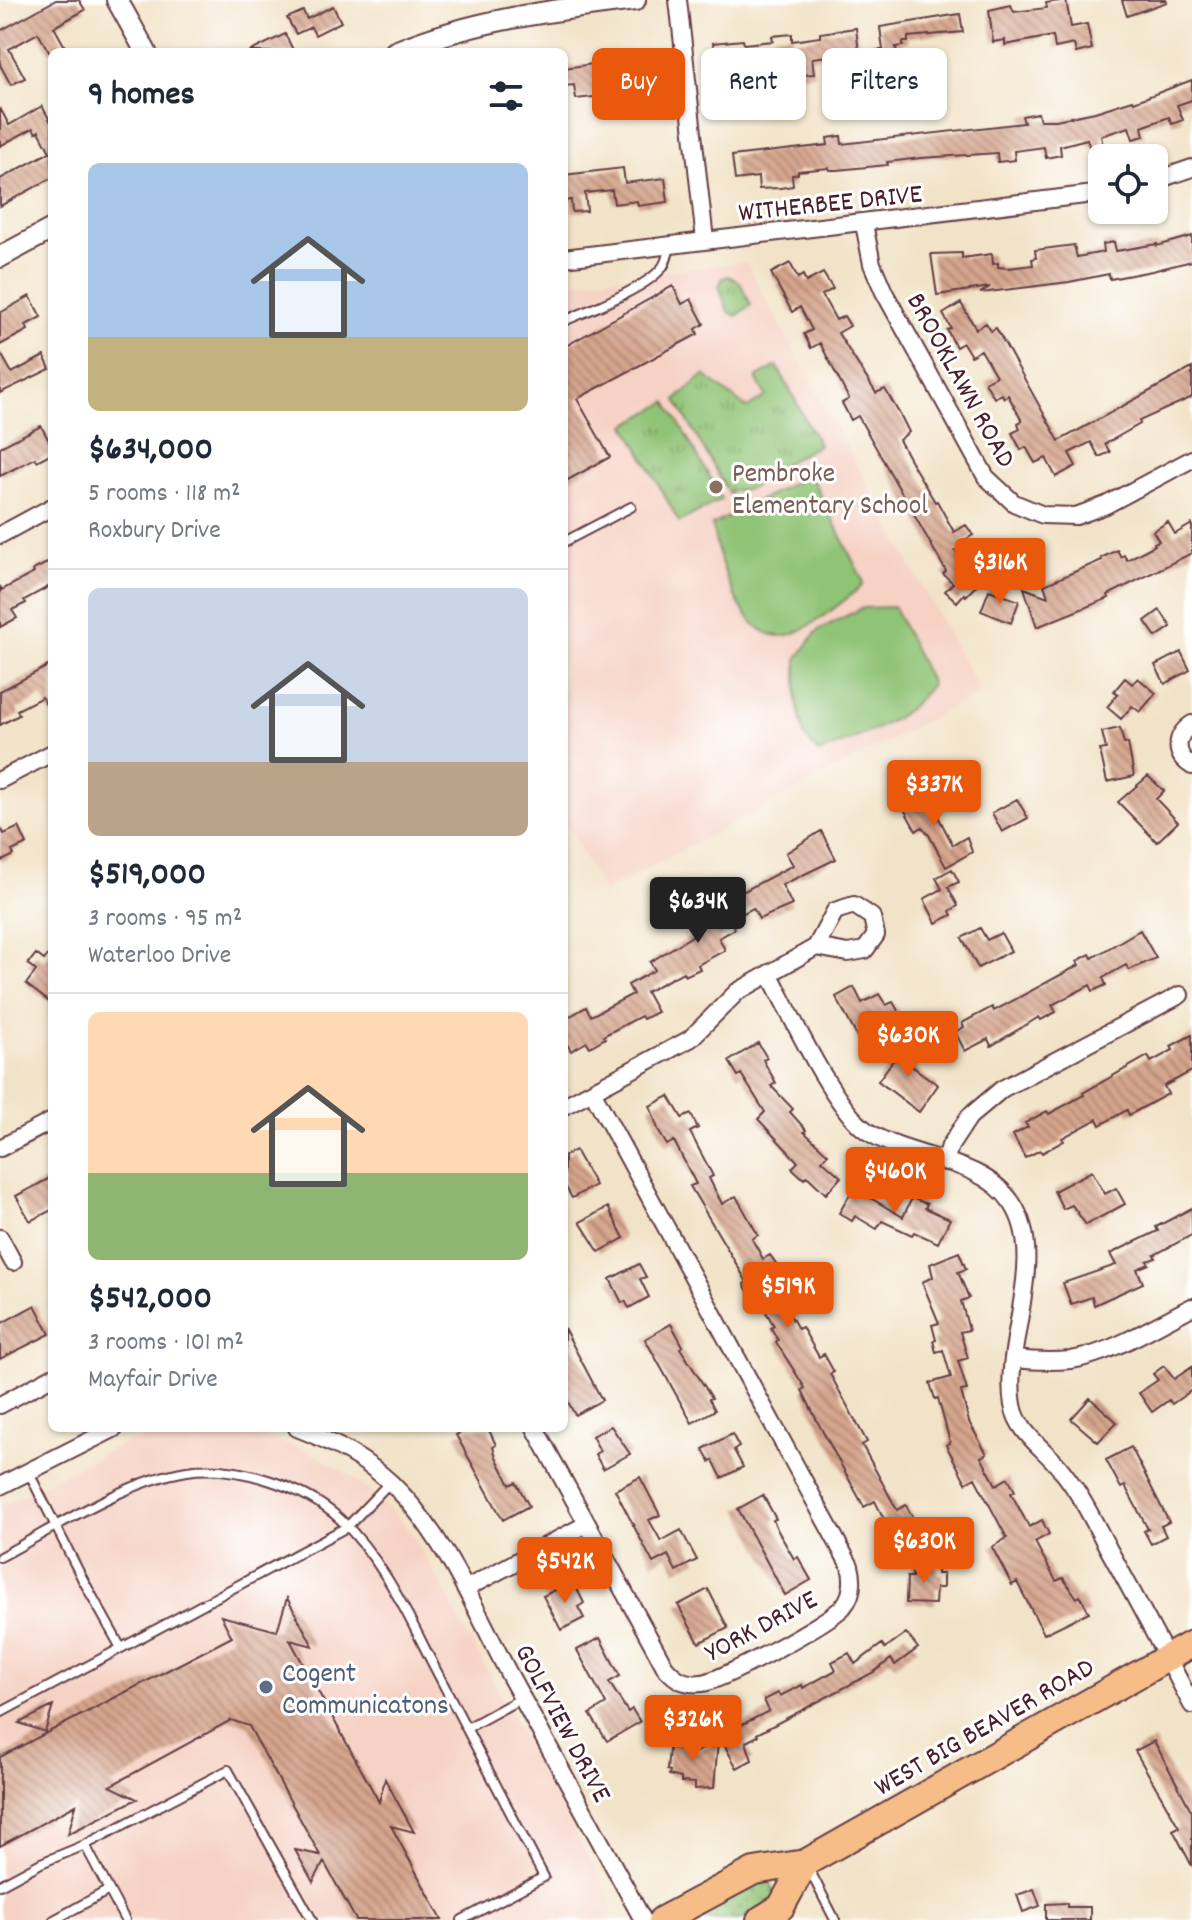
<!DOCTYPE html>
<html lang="en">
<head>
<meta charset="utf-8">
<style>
  body { margin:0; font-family:Dekko,sans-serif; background:#f2f2f3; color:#1f2937; height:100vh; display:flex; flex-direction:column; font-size:30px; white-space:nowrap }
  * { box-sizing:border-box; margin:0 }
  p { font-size:26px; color:#747a83 }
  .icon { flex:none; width:44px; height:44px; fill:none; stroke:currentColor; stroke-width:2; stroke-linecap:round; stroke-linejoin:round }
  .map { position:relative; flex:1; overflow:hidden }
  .drawer { position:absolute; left:48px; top:48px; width:520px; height:1384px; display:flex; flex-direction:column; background:#fff; border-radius:12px; box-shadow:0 2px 6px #0004 }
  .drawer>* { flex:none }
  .hud { position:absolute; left:592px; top:48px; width:480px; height:72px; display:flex; gap:16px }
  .tools { position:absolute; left:1088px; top:144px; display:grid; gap:16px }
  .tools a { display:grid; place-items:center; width:80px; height:80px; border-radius:12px; background:#fff; box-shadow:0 2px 6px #0004; font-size:40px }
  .price { position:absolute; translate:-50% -68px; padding:0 18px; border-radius:8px; background:#ea580c; color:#fff; font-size:26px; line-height:52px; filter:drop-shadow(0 2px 4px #0008) }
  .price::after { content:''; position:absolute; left:50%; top:48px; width:24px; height:18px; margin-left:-12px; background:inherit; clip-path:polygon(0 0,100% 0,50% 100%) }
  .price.selected { background:#222; color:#fff }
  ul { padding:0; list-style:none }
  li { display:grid; align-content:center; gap:16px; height:424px; padding:0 40px }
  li+li { border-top:2px solid #e0e1e3 }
  li span { display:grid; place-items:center; height:248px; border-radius:12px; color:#555 }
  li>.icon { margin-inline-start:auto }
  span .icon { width:144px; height:144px; fill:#fffc; stroke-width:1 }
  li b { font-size:34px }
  h2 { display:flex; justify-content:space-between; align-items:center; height:96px; padding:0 40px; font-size:34px }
  .tag { padding:0 28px; border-radius:12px; background:#fff; box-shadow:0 2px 6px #0004; font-size:28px; line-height:72px }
  .tag.selected { background:#ea580c; color:#fff }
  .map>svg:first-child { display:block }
  .built { fill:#f6d2c4 }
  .grass { fill:url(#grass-dots); stroke:#6c7150; stroke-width:2 }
  .park { fill:url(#park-tufts); stroke:#6c7150; stroke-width:2 }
  .garden { fill:#8fc374; stroke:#6c7150; stroke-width:2 }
  .building { fill:url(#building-back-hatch) }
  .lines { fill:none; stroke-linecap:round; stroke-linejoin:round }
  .service-casing { stroke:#633c43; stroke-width:12 }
  .minor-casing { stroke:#633c43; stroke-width:20 }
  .tertiary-casing { stroke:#633c43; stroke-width:24 }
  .primary-casing { stroke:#633c43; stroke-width:30 }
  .service { stroke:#fff; stroke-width:8 }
  .minor { stroke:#fff; stroke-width:16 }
  .tertiary { stroke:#fff; stroke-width:20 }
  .primary { stroke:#f7bd88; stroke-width:26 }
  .education-dot { fill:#8d6e63; stroke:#fff; stroke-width:3 }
  .service-dot { fill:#5c6f8a; stroke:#fff; stroke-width:3 }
  .labels { text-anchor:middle; stroke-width:6; stroke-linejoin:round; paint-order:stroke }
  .street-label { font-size:28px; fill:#4a1f2b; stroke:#fff }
  .education-label { font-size:28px; fill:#785e54; stroke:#fff; text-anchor:start }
  .service-label { font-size:28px; fill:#4e5e75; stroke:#fff; text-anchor:start }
</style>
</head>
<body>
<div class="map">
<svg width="1192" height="1920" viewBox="0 0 1192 1920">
  <defs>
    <pattern id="grass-dots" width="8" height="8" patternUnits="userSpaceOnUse" patternTransform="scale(2)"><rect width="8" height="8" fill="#8fc374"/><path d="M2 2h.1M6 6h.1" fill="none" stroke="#779e5f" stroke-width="1.8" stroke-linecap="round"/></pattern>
    <pattern id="park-tufts" width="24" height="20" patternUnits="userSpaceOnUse" patternTransform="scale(2)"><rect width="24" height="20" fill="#8fc374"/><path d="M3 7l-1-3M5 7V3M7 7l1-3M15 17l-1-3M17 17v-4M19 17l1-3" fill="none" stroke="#779e5f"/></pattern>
    <pattern id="building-back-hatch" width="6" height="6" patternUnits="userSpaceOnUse" patternTransform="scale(2)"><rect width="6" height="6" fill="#d5a58d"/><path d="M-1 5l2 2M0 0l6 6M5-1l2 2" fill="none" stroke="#af8673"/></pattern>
  </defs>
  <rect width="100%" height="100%" fill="#fff"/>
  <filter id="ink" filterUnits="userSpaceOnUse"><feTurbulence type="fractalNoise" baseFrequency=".0125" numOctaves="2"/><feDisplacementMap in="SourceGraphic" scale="16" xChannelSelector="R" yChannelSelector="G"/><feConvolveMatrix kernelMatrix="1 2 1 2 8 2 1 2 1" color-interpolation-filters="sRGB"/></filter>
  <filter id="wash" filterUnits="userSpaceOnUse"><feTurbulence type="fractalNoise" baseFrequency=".006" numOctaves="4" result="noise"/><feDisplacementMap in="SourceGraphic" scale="32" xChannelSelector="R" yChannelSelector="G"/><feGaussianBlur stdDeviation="1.8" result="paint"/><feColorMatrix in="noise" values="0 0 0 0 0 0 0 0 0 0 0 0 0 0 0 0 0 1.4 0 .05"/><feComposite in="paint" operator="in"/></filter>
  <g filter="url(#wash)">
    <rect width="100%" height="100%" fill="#f2e3c8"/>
    <path class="built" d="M746,262L980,692L603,892L564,819V283Z
      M201,1430H230L259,1436L304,1449L351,1476L393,1512L415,1539L437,1578L612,1901L611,1920H0V1507L120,1445L172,1432Z"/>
    <path class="grass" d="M767,1877L777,1897L740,1920H681Z"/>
    <path class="park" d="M728,276L740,282L751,305L736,316L728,311L719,286L723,278Z
      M777,366L819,445L759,477L755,486C746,492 739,487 729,494L676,400L704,375L747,408L766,396L756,378Z
      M667,402L722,499L679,522L626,425Z"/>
    <path class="garden" d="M810,474L863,581L862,586C846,599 805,634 784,636C740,639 718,558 712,525Z
      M894,607L931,684C906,723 859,736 819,753L804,736L797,703V659L818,630L862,608Z"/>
    <g id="blocks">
      <path class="building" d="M56,0H79L85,10L54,27L68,52H49L38,33L9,49L25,78L11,85L0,65V31Z
        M1066,0L1071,27L1087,24L1092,49L1076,53L1074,44L1055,48L1053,36L1005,45V40L993,42L989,10L1011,5L1014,12L1047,8L1046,3Z
        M1122,0H1166L1167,2L1127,16Z
        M333,6L341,22L315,35L311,27L296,34L287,18L303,11L307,19Z
        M960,14L963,32L908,37V42H903V46L896,47L898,62L879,65L877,50H883L880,27Z
        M856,28L859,52L812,58L814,74L801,75L802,84L778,87L775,61L734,66L737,96L722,98L713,43L743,40L744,44L773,41L772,36L792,34V41L820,37V33Z
        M285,34L294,52H249Z
        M640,55L643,74L605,79L601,82L602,96L576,99L574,85L564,86V68L593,64L592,60Z
        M1192,80V100L1177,105L1183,120L1172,124L1169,117L1142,127L1144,136L1133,139L1129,127L1101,136L1103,146L1090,149L1087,139L1060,146L1061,155L1046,158L1044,147L1014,151L1015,160L998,162L997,153L921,158L887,162L888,165L837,170H830L829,168L798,171V174L792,175L793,186L780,188L759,189L758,177L735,180L732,156L828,145L827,138L841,136L842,144L1024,123L1022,116L1038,113L1040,120H1056L1095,112L1133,100L1134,102Z
        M42,106L52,124V178L0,206V179L50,152L39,131L36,133L33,128L0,146V108L9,125Z
        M623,168L625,183L665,178L668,202L638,206L637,201L614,204L612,190L585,193L587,211L572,212L571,200L564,201V175Z
        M1192,236V261L1152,271L1110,279L1109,274L1069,282L980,293L990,287L937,295L931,254L962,253V258L992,254L993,264L998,263V267L1008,268L1033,265L1032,259L1036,258L1035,250L1074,245L1077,257L1104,252L1103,244L1114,242L1116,251L1157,244V246Z
        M790,263L798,278L803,275L806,282L823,273L833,289L822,295L836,320L844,316L850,326L838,333L876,393L885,389L902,418L909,432L899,440L914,467L935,502L937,501L954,532L966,525L973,535L960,543L962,547L955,551L975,569L982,562L991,570L966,596L964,594L957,602L945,591L953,583L943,574L946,571L858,416L851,420L842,403L849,399L820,343L811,348L804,334L812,330L800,307L792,312L771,273Z
        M673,286L682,304L691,299L704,324L696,329L698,334L577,399L610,457L564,482V347Z
        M30,296L41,317L26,325L28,330L0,345V313Z
        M961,303L976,329L986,323L991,331L996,328L1059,441L1192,368V397L1139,421L1140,424L1105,444L1110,452L1099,457L1091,442L1069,453L1076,466L1056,477L1046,458L1035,463L1026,447L1021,450L1012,433L1020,429L1018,423L1022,421L1008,395L1004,398L1002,394L994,398L985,382L996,376L981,350L971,356L963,343L956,347L947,330L951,328L943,314Z
        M0,352L12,373L44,356L50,369L0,393Z
        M41,426L52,446V453L37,461L35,458L0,476V447Z
        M1168,522L1175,534L1192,524V553L1108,595L1109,598L1037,627L1024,588L1048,597L1044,585L1102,560L1101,558L1117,550L1121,557L1124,555L1127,560L1155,545L1154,543L1159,541L1153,531Z
        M47,563L52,571V585L24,600L26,603L12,610L17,618L0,627V586L2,590L34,573L33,570Z
        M989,590L1019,601L1011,623L981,611Z
        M1160,610L1171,627L1156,637L1145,621Z
        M1181,652L1190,670L1165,684L1155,665Z
        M52,664V716L42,697L17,710L19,715L0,725V691Z
        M1125,678L1132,684L1138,678L1156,693L1140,712L1132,706L1121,719L1107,707L1118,694L1114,691Z
        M1120,728L1124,744L1128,743L1134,776L1107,782L1100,750L1106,749L1102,732Z
        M1148,776L1164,791L1156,799L1178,822L1157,842L1118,802Z
        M919,789L927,802L930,801L953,845L967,837L972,852L946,867L929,835L922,827L916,831L899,800Z
        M1017,799L1028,818L1002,832L992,813Z
        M0,826L4,834L19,827L27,844L12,851L14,855L0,862Z
        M821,831L836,859L782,885L792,905L759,919L753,908L730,920L735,929L719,938L725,950L698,965L700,969L685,976L683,972L646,992L657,1012L643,1019L641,1016L603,1036L605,1038L590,1047L587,1042L571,1051L564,1039V1020L586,1007L591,1016L633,994L628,985L655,970L650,962L697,933L690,920L793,865L786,853Z
        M952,869L959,882L948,887L958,906L950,911L952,915L936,923L924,899L942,889L936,878Z
        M980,928L987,940L1001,933L1011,951L978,968L962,938Z
        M1140,930L1156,958L1129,970L1126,965L1103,978L1106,985L1093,991L1090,985L1052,1005L1056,1012L1041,1020L1039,1017L991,1046L988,1039L965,1051L955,1032L964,1027L962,1023L992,1007L994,1011L1079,965L1077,961L1090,954L1092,958Z
        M52,950V1004L26,984L36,971L28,964L36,954L44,960Z
        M854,987L862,1003L879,994L886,1005L893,1002L900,1014L888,1020L892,1028L861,1044L836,997Z
        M1192,1035V1071L1164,1086L1168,1094L1129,1115L1127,1110L1100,1125L1097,1119L1062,1138L1064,1141L1042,1153L1040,1150L1025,1158L1013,1135L1028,1127L1025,1123L1047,1111L1049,1114L1084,1095L1083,1093L1148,1056L1151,1062L1173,1050L1171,1046Z
        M911,1036L919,1042L906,1062L938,1085L919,1112L878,1081Z
        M758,1043L767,1058L763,1060L776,1083L771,1086L793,1109L790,1112L806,1130L804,1132L828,1154L822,1160L841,1177L826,1194L807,1176L804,1179L792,1168L798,1162L758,1119L765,1112L741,1074L738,1076L729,1061Z
        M669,1096L682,1118L691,1114L698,1128L690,1132L713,1176L709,1178L722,1204L736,1196L758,1235L752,1239L763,1259L770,1255L787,1279L774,1286L798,1329L802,1327L819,1357L824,1354L834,1372L830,1374L867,1442L862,1445L897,1510L906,1505L924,1539L897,1553L885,1531L889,1529L875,1501L864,1507L817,1421L802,1390L805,1388L776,1342L778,1340L771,1328L774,1326L757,1296L752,1299L744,1284L747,1282L690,1186L696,1184L674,1141L667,1145L659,1132L650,1106Z
        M575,1150L595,1185L572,1198L564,1184V1156Z
        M1092,1171L1105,1194L1116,1188L1125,1204L1086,1225L1072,1205L1063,1209L1054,1191Z
        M52,1177V1210L30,1221L16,1196Z
        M857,1183L870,1191L867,1196L903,1217L912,1198L927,1204L925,1208L950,1219L938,1243L914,1232L912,1235L882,1221L877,1229L855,1216L852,1221L839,1213Z
        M608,1207L624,1238L599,1252L580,1222Z
        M1192,1208V1235L1154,1255L1156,1258L1147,1261L1149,1264L1137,1269L1143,1283L1094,1305L1092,1297L1071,1304L1063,1283L1116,1265L1110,1254L1158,1231L1156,1227Z
        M959,1252L966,1269L958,1272L969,1298L961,1301L969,1330L960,1332L968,1358L958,1361L967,1390L961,1391L969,1422L987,1454L981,1457L996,1485L1008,1478L1015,1491L1011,1493L1029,1527L1042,1520L1049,1534L1035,1542L1056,1581L1063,1578L1077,1598L1080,1596L1089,1612L1044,1634L1017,1582L1012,1585L992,1547L1007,1538L975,1478L966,1483L946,1445L950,1442L938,1398L935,1399L930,1383L951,1377L943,1350L936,1352L933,1341L936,1340L932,1325L939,1323L922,1282L933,1277L930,1264Z
        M639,1264L646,1277L640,1279L649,1297L629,1308L625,1301L622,1303L610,1279Z
        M35,1305L50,1334L0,1359V1324Z
        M671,1324L683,1346L680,1348L712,1398L709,1399L715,1410L692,1423L645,1339Z
        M564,1328L602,1400L575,1415L564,1394Z
        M1164,1366L1174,1379L1192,1367V1390L1172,1404L1169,1400L1152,1412L1139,1393L1158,1380L1153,1374Z
        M1090,1398L1117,1422L1098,1442L1071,1419Z
        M611,1426L630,1454L603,1469L595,1454L600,1451L592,1436Z
        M470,1428H488L496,1445L493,1447L496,1457L510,1485L516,1482L529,1506L503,1520L456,1435Z
        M732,1434L739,1447L734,1450L743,1467L722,1478L713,1460L710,1462L703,1449Z
        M1131,1447L1169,1522L1161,1526L1166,1536L1151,1544L1144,1531L1148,1529L1125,1486L1121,1488L1106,1460Z
        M640,1477L660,1515L649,1520L661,1541L681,1530L697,1560L676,1571L668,1555L653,1563L615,1490Z
        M763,1495L776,1519L773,1520L778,1531L794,1559L798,1557L811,1580L785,1595L738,1509Z
        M913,1565L937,1566V1574H943V1588H936L935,1604L906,1603L907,1577H912Z
        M573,1581L584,1603L578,1607L584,1618L561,1630L543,1596Z
        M708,1589L728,1628L699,1643L678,1605Z
        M287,1598L313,1646L290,1640L379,1802L385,1779L414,1832L391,1826L442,1920H356L324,1862L313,1882L295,1850L320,1855L249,1726L231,1720L110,1786L137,1799L68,1834L76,1805L0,1846V1757L232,1637L221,1616L277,1631Z
        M906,1633L918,1648L895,1665L891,1659L874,1672L757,1734L758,1736L746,1742L752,1760L737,1768L721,1739L729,1735L727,1732L769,1711L764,1700L778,1693L780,1696L802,1685L803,1688L836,1670L832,1662L849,1653L855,1664L882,1644L885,1648Z
        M600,1638L620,1676L609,1682L628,1712L632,1709L640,1722L607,1741L590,1714L606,1704L577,1650Z
        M53,1706L45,1732L19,1723Z
        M670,1739L696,1742V1752L718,1741L714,1788L695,1789V1783L681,1782V1778L669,1775L670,1771L667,1770Z
        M1154,1741L1192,1812V1866L1173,1830L1179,1827L1135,1751Z
        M1034,1889L1040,1906L1023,1912L1017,1895Z
        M1067,1903V1907H1090V1920H1046V1904Z"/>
    </g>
  </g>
  <g filter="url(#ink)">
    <use href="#blocks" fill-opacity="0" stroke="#633c43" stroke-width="2"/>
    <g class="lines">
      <defs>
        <path id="service" d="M564,321C589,310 642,290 660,270C666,265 668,254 670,247
          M564,542L631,507
          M28,1471L82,1578L121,1648
          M0,1557C54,1528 128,1480 187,1471C235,1464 304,1486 340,1519C384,1560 410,1620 437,1672C473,1741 509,1809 544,1877L462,1920
          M0,1713L347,1527L390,1482
          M467,1728L522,1698
          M85,1845L125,1920
          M808,1867L835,1920
          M0,1885L41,1863L85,1845L228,1770L312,1920
          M54,1920L109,1890"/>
        <path id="minor" d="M678,0L705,240
          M1154,181L1192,168
          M864,224L872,264L884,292L986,477L1014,503L1043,515L1076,516L1106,505L1192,459
          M564,258L1102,193
          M0,535L52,507
          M1192,724C1174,736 1174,755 1192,766
          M0,780L52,753
          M769,973C789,1011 834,1109 867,1131C910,1160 981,1157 1012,1203C1049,1258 1002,1343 1013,1405C1018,1434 1047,1450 1063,1472C1082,1496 1095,1524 1109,1550C1138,1602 1165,1653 1192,1705
          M564,1106L690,1039L737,992L816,947L848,953L865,950L876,935L872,917L854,905L835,911L816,947
          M0,1148L52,1121
          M945,1162L950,1146L969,1117L1002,1089L1180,995
          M0,1238L13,1262
          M1014,1359C1032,1361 1052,1362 1071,1360C1111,1354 1156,1325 1192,1307
          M0,1405L52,1377
          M297,1428C331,1441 364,1458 391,1483C443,1532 476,1611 509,1674C553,1756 599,1838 643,1920
          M535,1428L665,1667C676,1680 685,1685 702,1683C722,1681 829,1622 843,1607C853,1595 854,1581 850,1566L592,1091
          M0,1486L115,1428
          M465,1589L587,1524"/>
        <path id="tertiary" d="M117,0L146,52
          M395,52C472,20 553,10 635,0
          M0,257L52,229"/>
        <path id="primary" d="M662,1920L754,1871L805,1863L1192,1644
          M760,1920L781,1907L805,1863"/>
      </defs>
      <use href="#service" class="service-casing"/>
      <use href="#minor" class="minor-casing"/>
      <use href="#tertiary" class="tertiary-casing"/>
      <use href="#primary" class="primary-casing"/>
      <use href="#service" class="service"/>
      <use href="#minor" class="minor"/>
      <use href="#tertiary" class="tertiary"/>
      <use href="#primary" class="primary"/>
    </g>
  </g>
  <circle class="education-dot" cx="716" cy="487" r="8"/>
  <circle class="service-dot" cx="266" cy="1687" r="8"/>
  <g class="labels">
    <g class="street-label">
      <text transform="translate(830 201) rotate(-6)" y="10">WITHERBEE DRIVE</text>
      <text transform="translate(963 379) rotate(61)" y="10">BROOKLAWN ROAD</text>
      <text transform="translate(760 1624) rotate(-28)" y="10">YORK DRIVE</text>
      <text transform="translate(565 1722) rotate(62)" y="10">GOLFVIEW DRIVE</text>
      <text transform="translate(983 1725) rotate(-30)" y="10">WEST BIG BEAVER ROAD</text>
    </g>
    <g class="education-label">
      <text x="732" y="481">Pembroke<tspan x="732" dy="32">Elementary School</tspan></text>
    </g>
    <g class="service-label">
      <text x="282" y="1681">Cogent<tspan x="282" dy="32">Communicatons</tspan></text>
    </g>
  </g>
</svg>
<div class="tools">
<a><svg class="icon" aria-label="locate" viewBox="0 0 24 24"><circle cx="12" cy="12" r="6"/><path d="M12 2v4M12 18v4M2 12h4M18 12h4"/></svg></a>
</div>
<b class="price" style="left:1000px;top:606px">$316K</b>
<b class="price" style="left:934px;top:828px">$337K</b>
<b class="price selected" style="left:698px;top:945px">$634K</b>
<b class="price" style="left:908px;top:1079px">$630K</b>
<b class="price" style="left:895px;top:1215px">$460K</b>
<b class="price" style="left:788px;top:1330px">$519K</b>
<b class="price" style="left:924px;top:1585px">$630K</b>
<b class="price" style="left:565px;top:1605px">$542K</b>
<b class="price" style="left:693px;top:1763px">$326K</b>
<div class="hud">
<a class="tag selected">Buy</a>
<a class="tag">Rent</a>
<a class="tag">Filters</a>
</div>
<section class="drawer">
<h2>9 homes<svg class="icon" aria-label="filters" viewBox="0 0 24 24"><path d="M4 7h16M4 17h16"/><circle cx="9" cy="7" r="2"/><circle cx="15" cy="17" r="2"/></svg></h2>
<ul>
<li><span style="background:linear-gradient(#a9c7e8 70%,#c2b280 0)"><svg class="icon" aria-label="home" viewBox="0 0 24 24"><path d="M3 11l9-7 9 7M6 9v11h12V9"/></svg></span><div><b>$634,000</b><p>5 rooms · 118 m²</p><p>Roxbury Drive</p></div></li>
<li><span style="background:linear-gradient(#c9d6e8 70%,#b9a48a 0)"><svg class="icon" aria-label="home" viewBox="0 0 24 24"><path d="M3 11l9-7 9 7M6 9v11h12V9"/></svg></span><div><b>$519,000</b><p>3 rooms · 95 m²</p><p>Waterloo Drive</p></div></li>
<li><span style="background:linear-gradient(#ffd9b3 65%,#8fb573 0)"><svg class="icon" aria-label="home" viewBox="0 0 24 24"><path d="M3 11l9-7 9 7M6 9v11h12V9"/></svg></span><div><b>$542,000</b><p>3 rooms · 101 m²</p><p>Mayfair Drive</p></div></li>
</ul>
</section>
</div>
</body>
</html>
